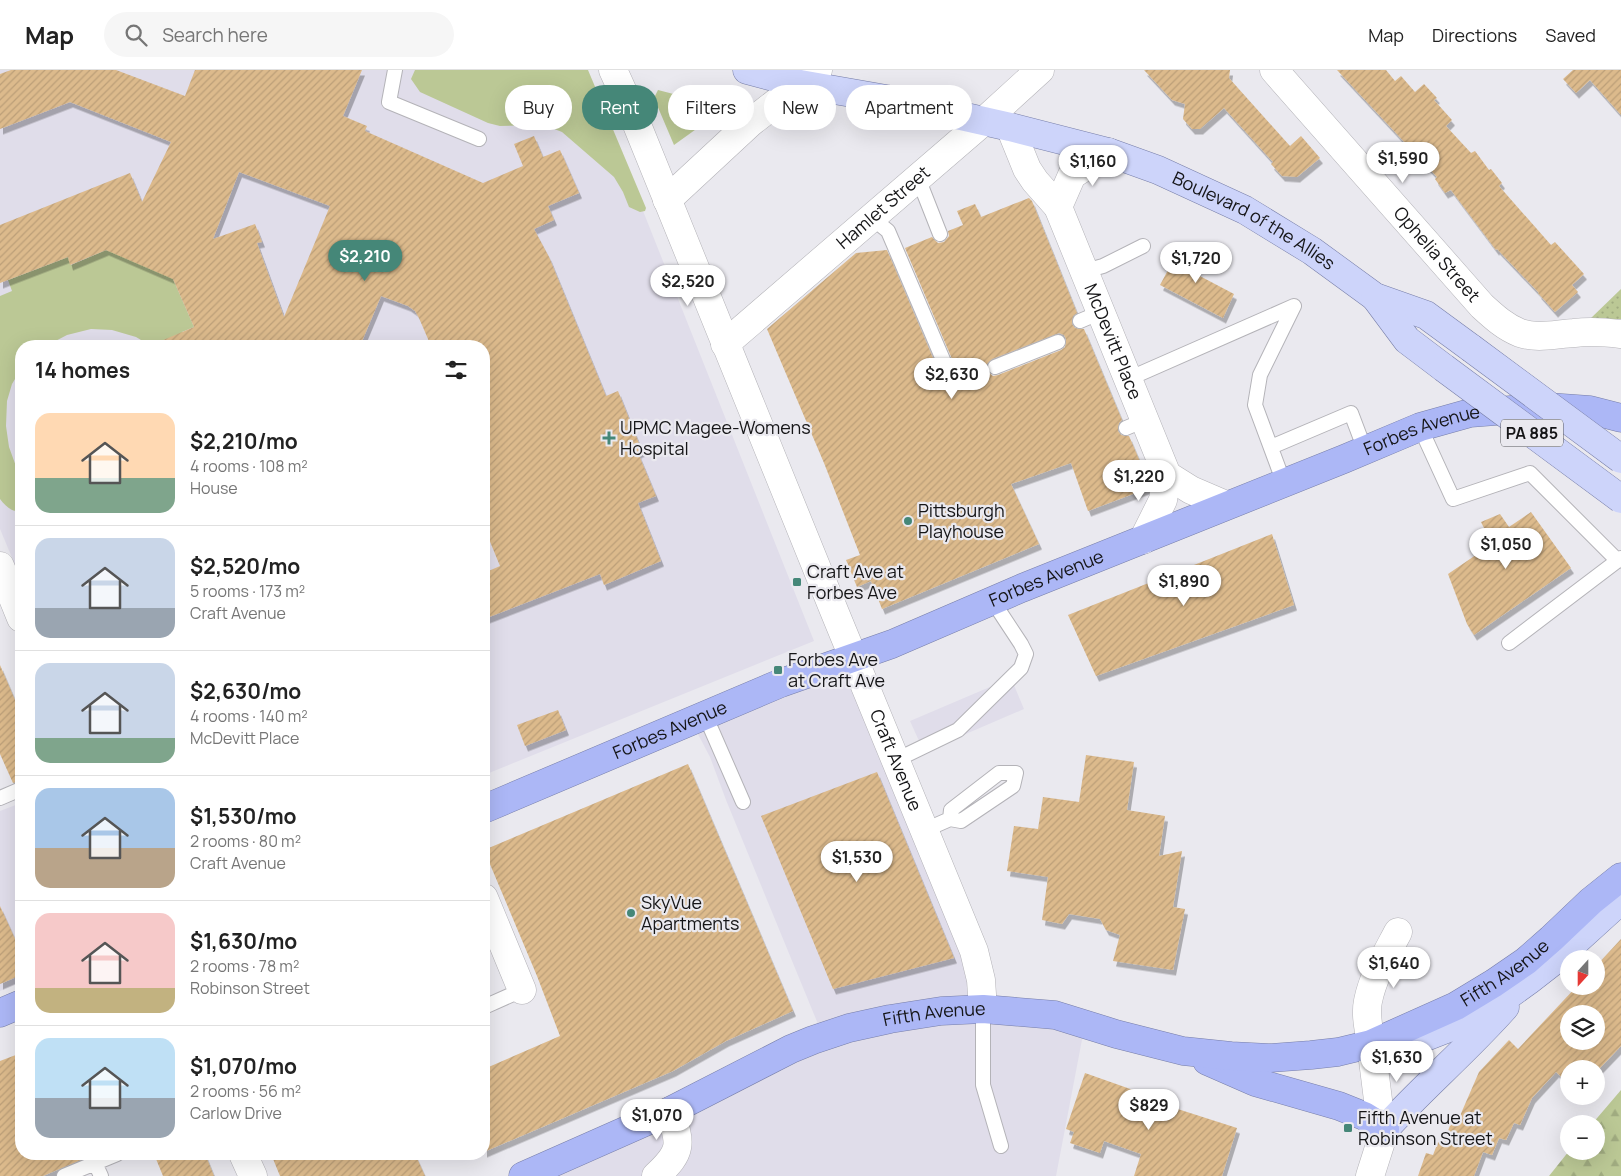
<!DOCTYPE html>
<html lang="en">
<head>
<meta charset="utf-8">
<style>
  body { margin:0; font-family:Manrope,sans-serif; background:#f6f6f6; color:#222; height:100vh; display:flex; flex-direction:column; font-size:19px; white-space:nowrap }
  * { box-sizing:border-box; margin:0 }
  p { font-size:16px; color:#767676 }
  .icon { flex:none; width:28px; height:28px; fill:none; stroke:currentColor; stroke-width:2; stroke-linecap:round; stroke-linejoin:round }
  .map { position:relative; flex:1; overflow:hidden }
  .details { position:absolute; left:15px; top:270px; width:475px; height:820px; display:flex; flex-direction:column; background:#fff; border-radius:20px; box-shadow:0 5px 20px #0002 }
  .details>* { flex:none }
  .hud { position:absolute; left:505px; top:15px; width:475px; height:45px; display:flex; gap:10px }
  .needle { width:32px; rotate:201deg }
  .fabs { position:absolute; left:1560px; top:880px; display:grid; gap:10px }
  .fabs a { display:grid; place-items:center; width:45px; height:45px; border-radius:50%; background:#fff; box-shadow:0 5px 20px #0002; font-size:25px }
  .price { position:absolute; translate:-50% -42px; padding:0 11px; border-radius:18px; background:#fff; color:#222; font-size:16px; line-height:32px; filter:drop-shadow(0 1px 2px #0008) }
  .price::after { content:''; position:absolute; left:50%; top:30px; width:15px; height:11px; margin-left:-8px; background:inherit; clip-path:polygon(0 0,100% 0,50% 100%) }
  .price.selected { background:#458778; color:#fff }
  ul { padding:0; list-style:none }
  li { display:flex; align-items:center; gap:15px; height:125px; padding:0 20px }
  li+li { border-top:1px solid #e0e0e0 }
  li span { display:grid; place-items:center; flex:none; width:140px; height:100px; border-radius:15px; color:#555 }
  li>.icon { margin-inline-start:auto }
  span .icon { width:60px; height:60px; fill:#fffc; stroke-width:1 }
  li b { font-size:21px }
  h2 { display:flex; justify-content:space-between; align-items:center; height:60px; padding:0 20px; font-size:21px }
  .tag { padding:0 18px; border-radius:22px; background:#fff; box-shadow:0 5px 20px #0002; font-size:18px; line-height:45px }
  .tag.selected { background:#458778; color:#fff }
  header { display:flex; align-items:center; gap:30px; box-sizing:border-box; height:70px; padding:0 25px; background:#fff; border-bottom:1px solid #e0e0e0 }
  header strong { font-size:24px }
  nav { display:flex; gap:28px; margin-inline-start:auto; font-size:18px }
  .search { width:350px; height:45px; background:#f6f6f6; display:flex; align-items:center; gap:12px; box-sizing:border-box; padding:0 18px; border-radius:28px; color:#767676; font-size:19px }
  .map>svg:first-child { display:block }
  .built { fill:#e0ddea }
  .green { fill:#bbc895 }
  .forest { fill:url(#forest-firs) }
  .park { fill:url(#park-dots) }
  .building { fill:url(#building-hatch); fill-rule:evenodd; filter:url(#shadow) }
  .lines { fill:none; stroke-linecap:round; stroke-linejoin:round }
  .lane-casing { stroke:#b4b3b8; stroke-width:16 }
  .street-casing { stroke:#b4b3b8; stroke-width:29 }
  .secondary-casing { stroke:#b4b3b8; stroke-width:29 }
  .primary-casing { stroke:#777ea8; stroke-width:29 }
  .highway-casing { stroke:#777ea8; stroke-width:29 }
  .lane { stroke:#fff; stroke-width:14 }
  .street { stroke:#fff; stroke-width:28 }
  .secondary { stroke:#fff; stroke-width:28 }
  .primary { stroke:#cdd4fa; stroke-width:28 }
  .highway { stroke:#acb7f6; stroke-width:28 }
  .primary-bridge-casing { stroke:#777ea8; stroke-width:29; stroke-linecap:butt }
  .primary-bridge { stroke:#cdd4fa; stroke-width:28 }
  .poi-dot { fill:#458778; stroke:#eae9ef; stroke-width:2 }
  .labels { text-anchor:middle; stroke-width:4.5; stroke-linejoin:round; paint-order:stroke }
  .shield { fill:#eae9ef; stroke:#555558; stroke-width:1 }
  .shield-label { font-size:16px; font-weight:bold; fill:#151517 }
  .street-label { font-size:18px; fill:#151517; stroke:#eae9ef }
  .poi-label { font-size:18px; fill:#151517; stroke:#eae9ef; text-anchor:start }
</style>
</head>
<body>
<header>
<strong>Map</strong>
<div class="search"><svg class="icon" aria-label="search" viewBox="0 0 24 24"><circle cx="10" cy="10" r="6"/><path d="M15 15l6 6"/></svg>Search here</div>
<nav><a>Map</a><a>Directions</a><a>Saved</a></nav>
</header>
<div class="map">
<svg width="1621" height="1106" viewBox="0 0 1621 1106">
  <defs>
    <pattern id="forest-firs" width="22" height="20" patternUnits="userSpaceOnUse" patternTransform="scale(1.25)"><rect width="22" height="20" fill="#bbc895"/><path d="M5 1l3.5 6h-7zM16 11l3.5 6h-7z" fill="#a0ab80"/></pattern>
    <pattern id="park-dots" width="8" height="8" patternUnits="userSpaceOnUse" patternTransform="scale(1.25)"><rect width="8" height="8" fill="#bbc895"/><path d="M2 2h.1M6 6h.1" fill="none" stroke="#a0ab80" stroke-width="1.8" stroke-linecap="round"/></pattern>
    <pattern id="building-hatch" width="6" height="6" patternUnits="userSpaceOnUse" patternTransform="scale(1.25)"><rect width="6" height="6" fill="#dcba8c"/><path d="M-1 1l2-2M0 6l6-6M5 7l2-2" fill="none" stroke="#bc9f78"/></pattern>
    <filter id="shadow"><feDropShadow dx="3" dy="5.5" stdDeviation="0" flood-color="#0004"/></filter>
  </defs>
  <rect width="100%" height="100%" fill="#eae9ef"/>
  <path class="built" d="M0,0H587L814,571L484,705V276H21V509L0,459Z
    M854,588L983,939L1085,954L1056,1106H529L818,954L726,730L710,687L691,651Z
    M1011,608L1024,639L924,682L910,651Z
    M21,733V912L0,921V741Z"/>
  <path class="green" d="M415,0H588L646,138L645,141L640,142L629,137L623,122L614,107L562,62L544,55L500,56L488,53L420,22L411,9Z
    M658,20L712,34V43L706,52L674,75L654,28Z
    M106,180L170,202L194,257L182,262L189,276H151L136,267L112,260L91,259L67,265L46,276H21V299L12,314L7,331L6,356L9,377L21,410V441C13,443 5,436 0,429V226L12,221L8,210L68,187L71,195Z"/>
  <path class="forest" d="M1621,1020V1106H1549L1569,1081H1596V1054H1592Z"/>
  <path class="park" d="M1621,219V249H1590Z"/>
  <path class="building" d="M11,0H116L185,26L195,0H362L343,46L367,56L365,61L483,113L523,96L514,74L534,66L543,87L560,80L579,123L548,136L554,150L534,159L549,187L606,326L618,321L642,381L638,383L656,426L638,433L661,491L604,515L600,504L484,549V503L500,496L484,457V276H431L419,248L415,241L408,236L381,226L360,276H149L194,257L173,209L106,180L70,195L68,187L0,213V155L130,103L142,132L171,72L70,32L0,59V4ZM239,102L330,136L284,247L257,173L262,172L255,154L213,169Z
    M1144,0H1230L1229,8L1290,76L1301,66L1320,88L1297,107L1282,106L1271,94L1273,92L1224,38L1200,59H1192L1183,49L1185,34L1172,30Z
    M1337,0H1386L1395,11L1401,6L1415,22L1424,14L1437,28L1434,30L1452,50L1446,56L1471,83L1475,81L1489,100L1491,99L1502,113L1499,116L1551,175L1555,172L1584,204L1572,215L1578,222L1555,242L1538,223H1539L1497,179L1496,180L1451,120L1445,123L1435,109L1437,107Z
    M1573,0H1621V45L1590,10L1576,23L1563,9Z
    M1029,128L1032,131L1077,243L1073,246L1072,254L1075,258L1084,259L1122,350L1119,353L1118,361L1121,365L1129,366L1150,415L1149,418L1088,441L1071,393L1011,414L1039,474L882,539L871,511L857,517L846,490L860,485L824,393L767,259L856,183L887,180L936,295L942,301L948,300L953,294L952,289L905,178L932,167L938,173L944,172L949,166L948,161L963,155L957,141L975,134L981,147ZM1059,263L1064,265L1066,269L1065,277L1061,280L998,305L993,306L987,301L986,295L992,289Z
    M1181,176L1204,188L1196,204L1234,224L1223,248L1160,215Z
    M1531,442L1571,498L1474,565L1467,554L1448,504L1492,474L1481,452L1500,444L1509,457Z
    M1272,464L1294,535L1096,606L1068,545Z
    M0,595L21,644V710L13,713L0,684Z
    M558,640L566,660L525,676L517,655Z
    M1086,685L1134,692L1127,740L1165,746L1159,786L1182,781L1173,837L1185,839L1173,900L1113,891L1120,865L1106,860L1100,849L1069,844L1062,854L1042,850L1048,807L1007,801L1014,756L1038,759L1043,727L1079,732Z
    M688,694L793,941L726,971L673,1001L484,1082V999L560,966L537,906L484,780Z
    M877,702L954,888L833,919L761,746Z
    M0,836L21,882V905L0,914Z
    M1621,869V976L1596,1002V999H1569V1014L1556,1002L1532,1028L1520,1055L1514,1053L1506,1070L1499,1068L1492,1085L1483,1082L1474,1106H1418L1426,1083L1433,1085L1438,1072L1443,1074L1451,1053L1456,1055L1479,1002L1509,970L1518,979L1577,916H1596V896ZM1569,944H1596V971H1569Z
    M21,983V1084H95L43,1106H0V991Z
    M1085,1003L1136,1021L1134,1025L1237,1058L1222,1106H1134L1141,1084L1104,1071L1100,1083L1070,1073L1074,1062L1066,1059Z
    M154,1084H205L214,1106H163Z
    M271,1084H415L425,1106H280Z"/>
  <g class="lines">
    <defs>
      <path id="lane" d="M395,0L389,32L479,69
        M918,108L940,164
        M872,148L888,161L944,292
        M1085,201L1103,196L1143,176
        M1080,251L1101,242
        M995,297L1058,272
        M1128,309L1294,236L1260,305L1255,335L1284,413
        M1420,357L1453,429L1530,403L1618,491
        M1126,358L1145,350
        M1271,377L1351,343L1365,380
        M1509,573L1621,488
        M705,645L743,732
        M896,690L958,660L1021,598L1026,584L1021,574L992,530
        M0,728L21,719
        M925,760L950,749L961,751L1013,716L1016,703H999L951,740L950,749
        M484,937L522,920
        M983,939V1015L1001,1076
        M95,1093L101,1106
        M64,1106L117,1084"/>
      <g id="street">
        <path id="s1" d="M1274,0L1482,236C1494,247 1505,257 1520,263C1537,269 1556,264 1574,263C1590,261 1605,262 1621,264"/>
        <path id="s2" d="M1010,57L1027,99L1035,111L1058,137L1167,405L1163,430L1143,470"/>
        <path d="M667,130L750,53L818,0"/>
        <path d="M1058,137L1072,105L1108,82"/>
        <path id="s3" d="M725,274L984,51L1040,0"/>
        <path d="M1167,405L1191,420L1226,435"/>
        <path d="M484,828L522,920"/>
        <path d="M1371,974C1369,960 1365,945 1368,931C1373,906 1387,883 1398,862"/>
        <path d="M656,1106C683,1081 681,1074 670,1041"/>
      </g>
      <g id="secondary">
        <path id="s4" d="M613,0L629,35L835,543L974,881L981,910L983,939"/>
        <path d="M0,496L21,548"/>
        <path d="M243,1084L253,1106"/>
        <path d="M1370,1106L1385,1059L1379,1038L1371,974"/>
      </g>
      <g id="primary">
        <path id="s5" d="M747,0L800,14L886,29L1010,57L1108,82L1158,100L1245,140L1312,181L1375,227L1426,245L1471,278"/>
        <path d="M1375,227L1407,270L1444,298"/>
        <path d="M1380,973L1423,968L1459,954L1496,934L1528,911L1555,890L1621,830"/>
        <path d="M1385,1059C1423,1017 1467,980 1505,937"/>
      </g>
      <g id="highway">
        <path id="s6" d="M484,739L781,613L892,574L1022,518L1344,389L1420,357L1470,343L1548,337L1590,340L1621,348"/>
        <path d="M0,943L21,934"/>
        <path d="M1207,991L1255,1012L1339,1036L1364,1046L1385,1059"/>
        <path id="s7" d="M523,1106L670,1041L791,979L813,970L849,958L890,949L941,941L983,939L1055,945L1116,964L1183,981L1231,986L1270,988L1311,985L1338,982L1371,974L1456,936L1494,913L1526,891L1551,869L1591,831L1621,807"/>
      </g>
    </defs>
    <use href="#lane" class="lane-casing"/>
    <use href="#street" class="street-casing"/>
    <use href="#secondary" class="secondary-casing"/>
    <use href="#primary" class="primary-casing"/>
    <use href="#highway" class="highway-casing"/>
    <use href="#lane" class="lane"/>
    <use href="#street" class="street"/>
    <use href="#secondary" class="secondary"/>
    <use href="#primary" class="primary"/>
    <use href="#highway" class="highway"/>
    <defs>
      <path id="primary-bridge" d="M1471,278L1621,389
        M1444,298L1621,429"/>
    </defs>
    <use href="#primary-bridge" class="primary-bridge-casing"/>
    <use href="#primary-bridge" class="primary-bridge"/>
  </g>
  <g class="poi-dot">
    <path d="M606.5 360.5h5v5h5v5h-5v5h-5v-5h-5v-5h5z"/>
    <circle cx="908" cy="451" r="5"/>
    <rect x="792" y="507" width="10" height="10" rx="2.5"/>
    <rect x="773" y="595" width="10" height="10" rx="2.5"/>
    <circle cx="631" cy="843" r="5"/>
    <rect x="1343" y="1053" width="10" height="10" rx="2.5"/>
  </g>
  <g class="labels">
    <rect class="shield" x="1501" y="349.5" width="62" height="27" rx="4"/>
    <g class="shield-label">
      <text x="1532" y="369">PA 885</text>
    </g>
    <g class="street-label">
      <text dy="6" stroke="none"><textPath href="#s3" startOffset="209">Hamlet Street</textPath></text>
      <text dy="6" stroke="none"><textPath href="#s5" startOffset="532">Boulevard of the Allies</textPath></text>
      <text dy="6" stroke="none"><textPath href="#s1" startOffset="246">Ophelia Street</textPath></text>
      <text dy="6" stroke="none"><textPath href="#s2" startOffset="240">McDevitt Place</textPath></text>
      <text dy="6" stroke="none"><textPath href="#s6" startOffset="1012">Forbes Avenue</textPath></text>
      <text dy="6" stroke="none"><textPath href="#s6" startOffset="608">Forbes Avenue</textPath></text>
      <text dy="6" stroke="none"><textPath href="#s6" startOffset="202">Forbes Avenue</textPath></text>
      <text dy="6" stroke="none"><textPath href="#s4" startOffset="746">Craft Avenue</textPath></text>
      <text dy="6" stroke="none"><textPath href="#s7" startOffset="1041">Fifth Avenue</textPath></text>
      <text dy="6" stroke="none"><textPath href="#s7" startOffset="445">Fifth Avenue</textPath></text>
    </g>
    <g class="poi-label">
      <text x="620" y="364">UPMC Magee-Womens<tspan x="620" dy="21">Hospital</tspan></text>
      <text x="918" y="447">Pittsburgh<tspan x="918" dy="21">Playhouse</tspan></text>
      <text x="807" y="508">Craft Ave at<tspan x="807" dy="21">Forbes Ave</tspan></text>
      <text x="788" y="596">Forbes Ave<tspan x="788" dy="21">at Craft Ave</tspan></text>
      <text x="641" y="839">SkyVue<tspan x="641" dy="21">Apartments</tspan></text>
      <text x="1358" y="1054">Fifth Avenue at<tspan x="1358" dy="21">Robinson Street</tspan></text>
    </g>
  </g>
</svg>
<div class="fabs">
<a><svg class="needle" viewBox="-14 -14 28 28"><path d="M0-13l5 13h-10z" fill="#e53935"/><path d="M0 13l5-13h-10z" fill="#767676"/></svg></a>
<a><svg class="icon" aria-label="layers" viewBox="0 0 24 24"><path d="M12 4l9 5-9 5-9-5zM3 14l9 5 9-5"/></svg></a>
<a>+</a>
<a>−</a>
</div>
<b class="price" style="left:1403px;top:114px">$1,590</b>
<b class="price" style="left:1093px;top:117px">$1,160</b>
<b class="price selected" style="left:365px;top:212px">$2,210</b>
<b class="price" style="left:1196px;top:214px">$1,720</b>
<b class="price" style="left:688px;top:237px">$2,520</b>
<b class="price" style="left:952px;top:330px">$2,630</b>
<b class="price" style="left:1139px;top:432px">$1,220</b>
<b class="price" style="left:1506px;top:500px">$1,050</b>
<b class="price" style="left:1184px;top:537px">$1,890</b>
<b class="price" style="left:857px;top:813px">$1,530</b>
<b class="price" style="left:1394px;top:919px">$1,640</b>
<b class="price" style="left:1397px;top:1013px">$1,630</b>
<b class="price" style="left:1149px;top:1061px">$829</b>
<b class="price" style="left:657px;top:1071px">$1,070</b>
<div class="hud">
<a class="tag">Buy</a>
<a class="tag selected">Rent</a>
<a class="tag">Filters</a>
<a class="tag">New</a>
<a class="tag">Apartment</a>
</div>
<section class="details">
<h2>14 homes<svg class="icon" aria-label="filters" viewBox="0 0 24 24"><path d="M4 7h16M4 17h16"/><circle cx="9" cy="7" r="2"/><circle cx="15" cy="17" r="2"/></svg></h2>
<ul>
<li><span style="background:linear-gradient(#ffd9b3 65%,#7fa58c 0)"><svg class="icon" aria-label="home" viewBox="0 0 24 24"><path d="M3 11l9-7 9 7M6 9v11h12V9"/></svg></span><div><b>$2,210/mo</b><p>4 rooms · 108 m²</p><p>House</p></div></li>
<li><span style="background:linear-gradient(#c9d6e8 70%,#9aa5b1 0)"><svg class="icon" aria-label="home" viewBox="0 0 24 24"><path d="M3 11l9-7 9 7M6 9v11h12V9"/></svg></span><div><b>$2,520/mo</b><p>5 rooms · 173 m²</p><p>Craft Avenue</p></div></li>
<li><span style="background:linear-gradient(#c9d6e8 75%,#7fa58c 0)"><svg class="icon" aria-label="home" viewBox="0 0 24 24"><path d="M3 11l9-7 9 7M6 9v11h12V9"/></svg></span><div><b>$2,630/mo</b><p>4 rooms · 140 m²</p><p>McDevitt Place</p></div></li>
<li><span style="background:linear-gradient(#a9c7e8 60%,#b9a48a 0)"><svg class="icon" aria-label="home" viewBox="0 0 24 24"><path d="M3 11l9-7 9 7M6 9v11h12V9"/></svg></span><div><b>$1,530/mo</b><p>2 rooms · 80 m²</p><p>Craft Avenue</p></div></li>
<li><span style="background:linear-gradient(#f6c9c9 75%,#c2b280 0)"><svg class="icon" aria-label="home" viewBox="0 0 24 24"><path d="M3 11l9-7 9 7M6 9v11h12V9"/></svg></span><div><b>$1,630/mo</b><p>2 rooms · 78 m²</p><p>Robinson Street</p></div></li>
<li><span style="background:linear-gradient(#bfe0f5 60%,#9aa5b1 0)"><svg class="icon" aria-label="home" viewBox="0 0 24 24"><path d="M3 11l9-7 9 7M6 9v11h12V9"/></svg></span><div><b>$1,070/mo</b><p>2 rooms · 56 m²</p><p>Carlow Drive</p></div></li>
</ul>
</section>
</div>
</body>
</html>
